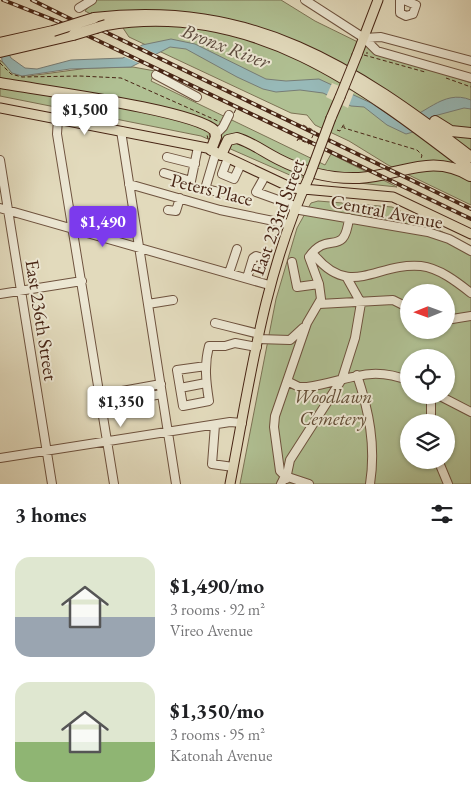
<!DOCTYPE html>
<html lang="en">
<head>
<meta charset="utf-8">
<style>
  body { margin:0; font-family:"EB Garamond",serif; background:#f6f6f6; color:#202124; height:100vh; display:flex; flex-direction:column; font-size:19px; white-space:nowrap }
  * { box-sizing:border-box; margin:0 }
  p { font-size:16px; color:#757577 }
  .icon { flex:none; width:28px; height:28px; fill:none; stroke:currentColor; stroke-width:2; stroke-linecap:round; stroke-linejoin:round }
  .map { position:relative; height:484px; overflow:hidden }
  .sheet { display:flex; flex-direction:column; background:#fff; flex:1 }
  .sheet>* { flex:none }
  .needle { width:32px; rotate:269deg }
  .fabs { position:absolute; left:400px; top:284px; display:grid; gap:10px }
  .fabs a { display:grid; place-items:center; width:55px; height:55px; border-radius:50%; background:#fff; box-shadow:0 1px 4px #0004; font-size:25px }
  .price { position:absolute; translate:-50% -42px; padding:0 11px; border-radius:5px; background:#fff; color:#222; font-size:16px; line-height:32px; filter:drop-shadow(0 1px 2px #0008) }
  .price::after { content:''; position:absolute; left:50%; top:30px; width:15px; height:11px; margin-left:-8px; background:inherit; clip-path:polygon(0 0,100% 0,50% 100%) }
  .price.active { background:#7c3aed; color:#fff }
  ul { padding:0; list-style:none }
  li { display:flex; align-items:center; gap:15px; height:125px; padding:0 15px }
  li span { display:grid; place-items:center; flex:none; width:140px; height:100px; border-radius:15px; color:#555 }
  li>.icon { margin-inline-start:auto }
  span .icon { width:60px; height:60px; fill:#fffc; stroke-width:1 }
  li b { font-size:21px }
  h2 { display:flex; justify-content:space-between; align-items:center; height:60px; padding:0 15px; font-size:21px }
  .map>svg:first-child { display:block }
  .green { fill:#b0c093; stroke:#7c7254; fill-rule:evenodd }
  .water { fill:#97b9b8; stroke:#777d76 }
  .pier { fill:#e2dabc }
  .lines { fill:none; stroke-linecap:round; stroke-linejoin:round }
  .minor-casing { stroke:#6e523e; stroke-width:10 }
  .major-casing { stroke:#472414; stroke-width:11 }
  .highway-casing { stroke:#472414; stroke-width:12 }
  .path { stroke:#472414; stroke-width:1; stroke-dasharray:4 2.5; stroke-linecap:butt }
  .minor { stroke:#ece7d3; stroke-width:8 }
  .major { stroke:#e2dabc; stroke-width:9 }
  .highway { stroke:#e2dabc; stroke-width:10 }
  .rail-casing { stroke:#472414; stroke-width:4 }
  .rail { stroke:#ece7d3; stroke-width:2; stroke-dasharray:5.5; stroke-linecap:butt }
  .major-bridge-casing { stroke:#472414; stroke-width:11; stroke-linecap:butt }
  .highway-bridge-casing { stroke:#472414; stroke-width:12; stroke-linecap:butt }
  .path-bridge { stroke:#472414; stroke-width:1; stroke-dasharray:4 2.5; stroke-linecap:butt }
  .major-bridge { stroke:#e2dabc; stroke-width:9 }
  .highway-bridge { stroke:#e2dabc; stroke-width:10 }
  .labels { text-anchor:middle; stroke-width:4; stroke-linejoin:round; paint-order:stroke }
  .street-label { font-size:19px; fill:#472414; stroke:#ece7d3 }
  .park-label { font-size:19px; font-style:italic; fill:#614b34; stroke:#ece7d3 }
  .water-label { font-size:20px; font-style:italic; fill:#5b493d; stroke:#ece7d3 }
</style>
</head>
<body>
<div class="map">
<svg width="471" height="484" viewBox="0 0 471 484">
  <rect width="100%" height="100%" fill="#e2dabc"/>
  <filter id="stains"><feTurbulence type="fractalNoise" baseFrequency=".004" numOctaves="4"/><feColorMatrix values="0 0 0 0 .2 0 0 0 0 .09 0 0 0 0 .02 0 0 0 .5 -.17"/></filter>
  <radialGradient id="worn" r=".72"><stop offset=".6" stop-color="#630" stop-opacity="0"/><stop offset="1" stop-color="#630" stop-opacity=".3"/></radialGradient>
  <path class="green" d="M95,0H281L315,21L368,47L471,83V205L388,165L349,141L315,125L307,115L291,113L129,37L121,25L114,26L85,11Z
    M0,60L15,74L29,76L88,68L133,67L155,71L151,81L325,165L331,154L397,187L292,176L201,136L0,96Z
    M318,201L392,207L471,246V484H240L276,299L297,228L311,203ZM409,292H446V330H409ZM409,358H446V395H409ZM409,422H446V460H409Z"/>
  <path class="water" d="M0,38L11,58L25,68L37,69L71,60L123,58L142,45L171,39L195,44L266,79L286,81L319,79L371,103L398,121C424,118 442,88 471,100V109L464,108L434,116L413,132L406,134L387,125L364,107L351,106L323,93L300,90L276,92L263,89L237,77L186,49L170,47L131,67L70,69L22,76L12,73L2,61Z"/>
  <path class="pier" d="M138,45L160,56L144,65L122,56Z
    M332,83L354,92L348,108L326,97Z"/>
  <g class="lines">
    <defs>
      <path id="minor" d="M305,0L364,38L377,51L471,78
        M400,0V13L406,16L413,14L416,5L404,0
        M79,8L92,0
        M364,38L381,37L471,61
        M156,75L197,97
        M58,119L57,134L114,484
        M121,131L176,484
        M216,134L223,127L229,115
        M216,152L205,189L219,192
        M167,157L195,164
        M228,158L222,174L234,179L241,164
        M0,160L52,484
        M164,173L191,181L198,147
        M265,176L256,192L295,206
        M129,184L220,210L288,224
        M0,208L269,285
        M294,209L428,232L449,239L471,251
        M168,210L176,211L180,198
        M309,257L315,256C351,299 377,262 421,266C439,268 457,282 471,293
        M292,262L297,287L319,284
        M229,273L237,249
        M247,278L253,258L256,256L262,258
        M0,294L82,281
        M148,304L173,300
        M319,304L393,300L409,308
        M446,320L471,316
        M215,323L259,334
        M258,339L290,340L303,328
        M206,366L177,370L183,406L209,401C206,382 204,365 209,346H225L235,343L257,347
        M357,375C369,411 376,446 370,484
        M287,381L299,387H307C346,382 369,364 409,381
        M180,388L206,383
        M100,395L161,384
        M438,395L471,412
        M139,398L162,394
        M431,422V395
        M215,425L212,464L233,467
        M0,458L230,422L242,423
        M438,460L448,484
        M285,476L309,484
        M286,479L290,460L342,379L355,338L361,303L347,278
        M281,484L285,476L280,471L274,427L275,416L307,323L321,299L319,284L309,257C328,229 344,259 349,218"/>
      <path id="major" d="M357,55L378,0
        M0,108L207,148L292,188L393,197L471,234
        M331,118L340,97
        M230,484C250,380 264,274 309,177"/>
      <path id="highway" d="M94,18C254,0 353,67 471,157
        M106,25C252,0 364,87 471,169
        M0,43L53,31
        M0,52L73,35
        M0,83C37,90 195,110 215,131L216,137L211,150
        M435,121L451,131L471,133
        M221,155L228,140L237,138C251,142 264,152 278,159C303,172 331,179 359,178C400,176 432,152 470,176"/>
    </defs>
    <use href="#minor" class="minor-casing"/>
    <use href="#major" class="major-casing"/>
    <use href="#highway" class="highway-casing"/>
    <path class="path" d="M366,53H368
      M364,55L425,72
      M0,63L11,74L22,77L80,76L121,78L220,122
      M446,78L471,87
      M234,113L236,109
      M303,125L315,131
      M337,130L340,131L344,124V128L417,150L422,155L421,159
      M210,133V137L208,139L207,135Z
      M297,141L298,139L309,144"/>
    <use href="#minor" class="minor"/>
    <use href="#major" class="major"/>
    <use href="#highway" class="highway"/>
    <defs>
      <path id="rail" d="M3,0L59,22L471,219
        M32,0L97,32
        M93,26L471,209"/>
    </defs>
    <use href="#rail" class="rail-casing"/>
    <use href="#rail" class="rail"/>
    <defs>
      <path id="major-bridge" d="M340,97L357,55
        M309,177L331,118"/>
      <path id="highway-bridge" d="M53,31L94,18
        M73,35L106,25"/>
    </defs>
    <use href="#major-bridge" class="major-bridge-casing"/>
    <use href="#highway-bridge" class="highway-bridge-casing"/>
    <path class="path-bridge" d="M309,144L315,131"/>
    <use href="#major-bridge" class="major-bridge"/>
    <use href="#highway-bridge" class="highway-bridge"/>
  </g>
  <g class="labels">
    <g class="street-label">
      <text transform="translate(212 189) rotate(14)" y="7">Peters Place</text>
      <text transform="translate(387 211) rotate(11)" y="7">Central Avenue</text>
      <text transform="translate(277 217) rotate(-70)" y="7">East 233rd Street</text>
      <text transform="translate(42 320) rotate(81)" y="7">East 236th Street</text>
    </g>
    <g class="park-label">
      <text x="333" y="403">Woodlawn<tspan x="333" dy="22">Cemetery</tspan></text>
    </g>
    <g class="water-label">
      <text transform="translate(226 46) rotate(21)" y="7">Bronx River</text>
    </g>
  </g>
  <rect width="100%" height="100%" filter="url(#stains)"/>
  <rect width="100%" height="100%" fill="url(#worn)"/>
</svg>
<div class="fabs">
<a><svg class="needle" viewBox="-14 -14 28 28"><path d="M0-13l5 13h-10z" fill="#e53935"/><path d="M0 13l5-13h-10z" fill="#757577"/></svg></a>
<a><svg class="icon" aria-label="locate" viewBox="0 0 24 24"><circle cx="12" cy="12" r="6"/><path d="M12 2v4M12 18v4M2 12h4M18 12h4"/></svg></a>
<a><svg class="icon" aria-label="layers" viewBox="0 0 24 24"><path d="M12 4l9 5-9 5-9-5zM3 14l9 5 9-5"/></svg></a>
</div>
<b class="price" style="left:85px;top:136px">$1,500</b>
<b class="price active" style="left:103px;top:248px">$1,490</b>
<b class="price" style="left:121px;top:428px">$1,350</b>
</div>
<section class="sheet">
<h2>3 homes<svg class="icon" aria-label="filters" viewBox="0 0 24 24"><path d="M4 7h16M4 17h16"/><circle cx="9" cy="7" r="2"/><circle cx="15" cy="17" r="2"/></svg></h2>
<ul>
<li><span style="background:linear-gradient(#dfe7d0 60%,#9aa5b1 0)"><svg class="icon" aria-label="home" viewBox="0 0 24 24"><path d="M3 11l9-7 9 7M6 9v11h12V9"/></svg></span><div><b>$1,490/mo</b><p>3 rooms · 92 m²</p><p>Vireo Avenue</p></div></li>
<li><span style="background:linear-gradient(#dfe7d0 60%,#8fb573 0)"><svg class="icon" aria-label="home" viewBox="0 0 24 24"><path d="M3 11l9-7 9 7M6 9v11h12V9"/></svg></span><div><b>$1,350/mo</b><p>3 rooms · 95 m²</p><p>Katonah Avenue</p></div></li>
</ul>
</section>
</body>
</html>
